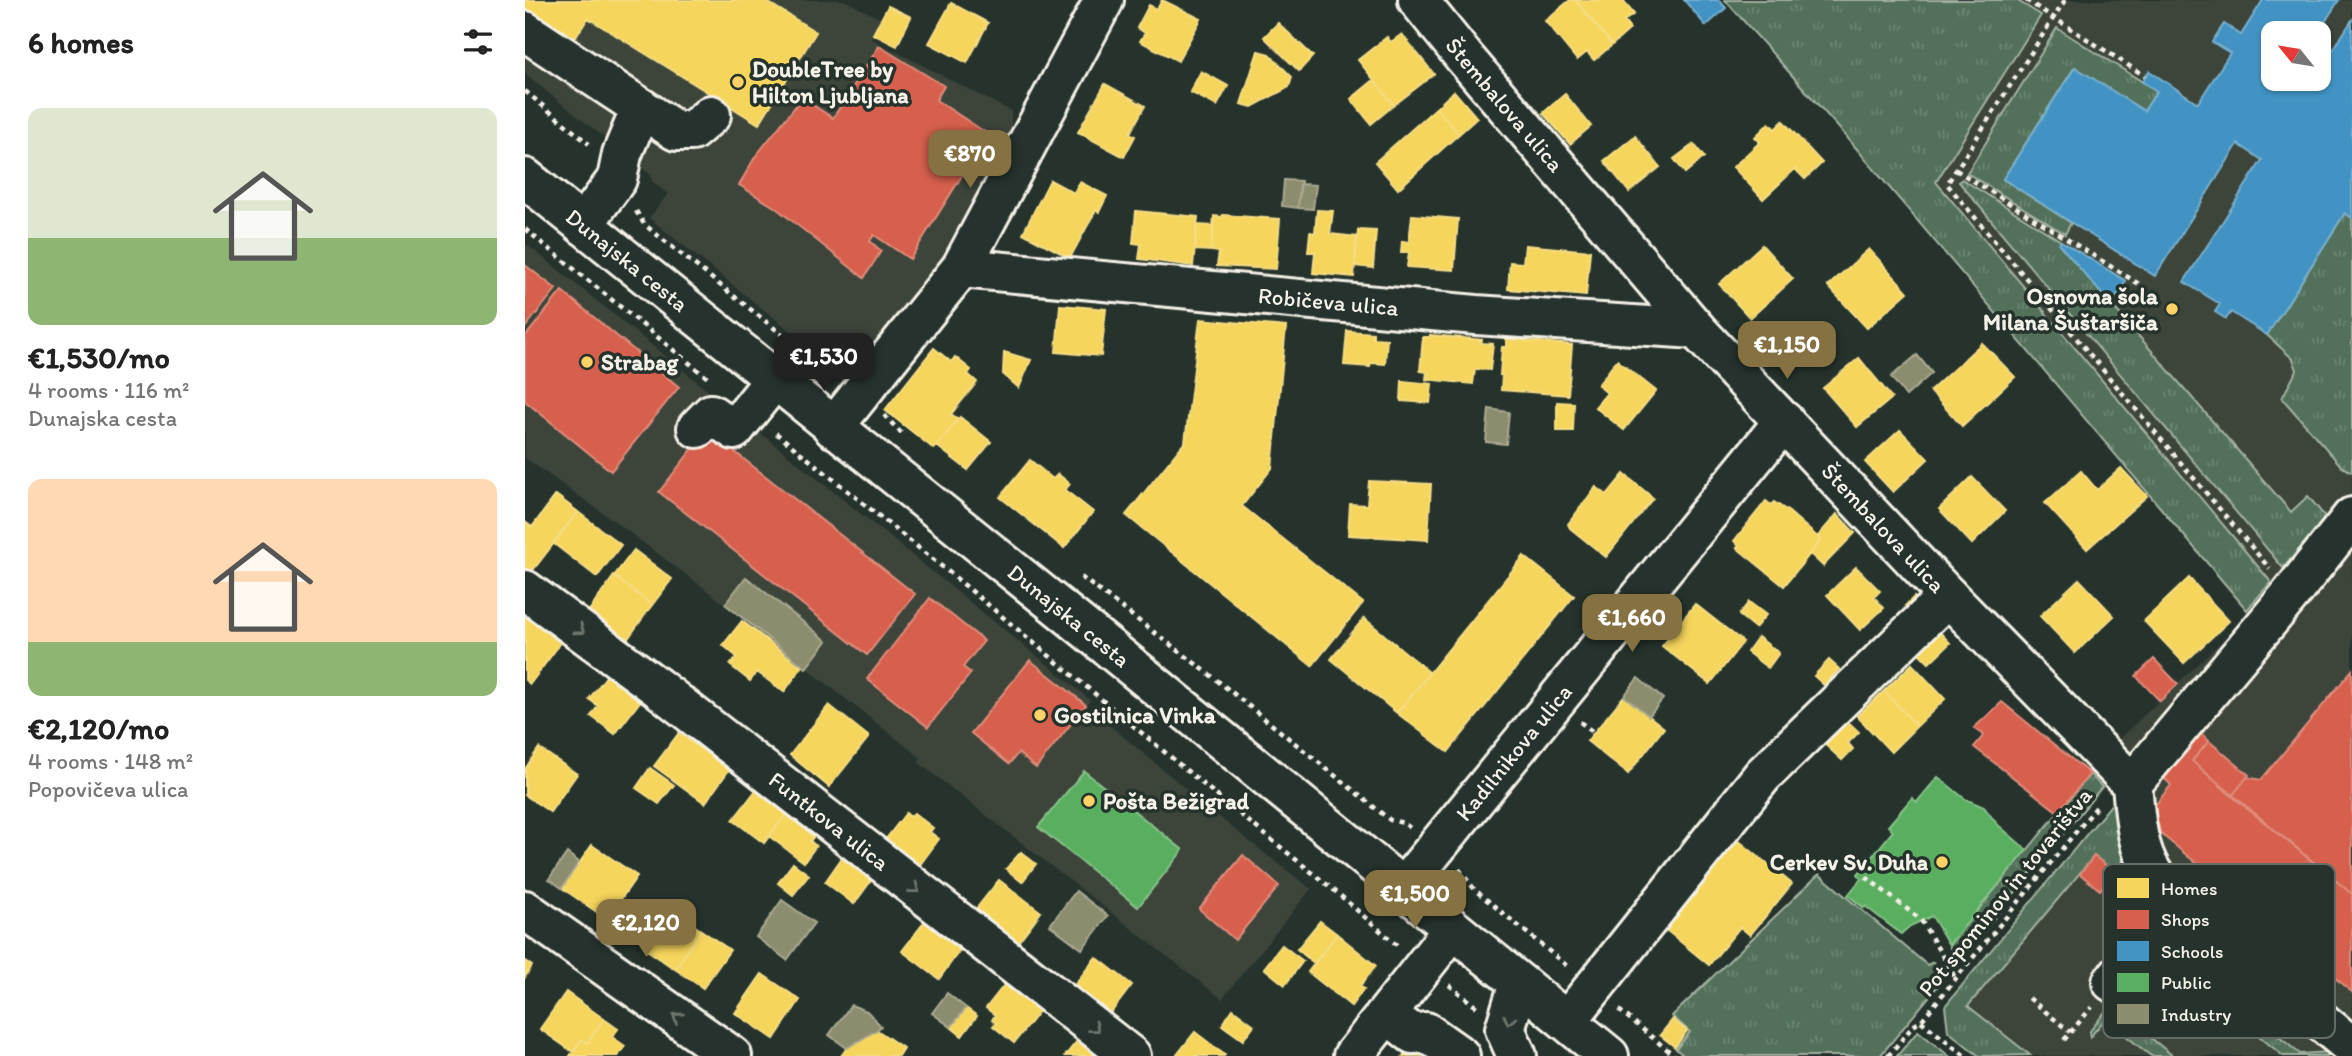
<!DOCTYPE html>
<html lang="en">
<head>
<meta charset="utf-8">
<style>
  body { margin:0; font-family:Itim,sans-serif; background:#f6f6f6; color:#222; height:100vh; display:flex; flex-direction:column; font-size:26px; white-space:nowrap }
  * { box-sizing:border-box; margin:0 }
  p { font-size:23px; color:#767676 }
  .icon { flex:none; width:38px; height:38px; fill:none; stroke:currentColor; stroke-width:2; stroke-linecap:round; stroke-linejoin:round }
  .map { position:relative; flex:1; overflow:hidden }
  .details { display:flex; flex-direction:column; background:#fff; width:525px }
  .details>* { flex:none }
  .needle { width:46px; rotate:300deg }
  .controls { position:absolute; left:1736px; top:21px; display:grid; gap:14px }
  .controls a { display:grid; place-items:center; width:70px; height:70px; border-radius:14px; background:#fff; box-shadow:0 2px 5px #0004; font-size:35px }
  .price { position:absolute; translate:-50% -60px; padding:0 16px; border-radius:14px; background:#857141; color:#fff; font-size:23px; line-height:46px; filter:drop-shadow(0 2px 4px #0008) }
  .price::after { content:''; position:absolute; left:50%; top:42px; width:21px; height:16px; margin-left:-10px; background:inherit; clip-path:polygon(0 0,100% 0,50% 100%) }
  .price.active { background:#222; color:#fff }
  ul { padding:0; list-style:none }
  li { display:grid; align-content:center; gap:14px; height:371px; padding:0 28px }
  li span { display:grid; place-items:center; height:217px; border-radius:14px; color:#555 }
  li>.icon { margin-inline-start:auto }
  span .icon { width:126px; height:126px; fill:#fffc; stroke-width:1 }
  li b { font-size:30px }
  h2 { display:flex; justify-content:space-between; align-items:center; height:84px; padding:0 28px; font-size:30px }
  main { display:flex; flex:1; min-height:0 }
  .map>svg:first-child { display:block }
  .built { fill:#3c443a; fill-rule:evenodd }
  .grass { fill:url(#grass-tufts); stroke:#a3b1a1; stroke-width:2 }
  .homes { fill:#f6d55c; stroke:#f5dd86; stroke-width:2 }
  .shops { fill:#d6604d; stroke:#df8c7c; stroke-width:2 }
  .schools { fill:#4393c3; stroke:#78afce; stroke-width:2 }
  .public { fill:#5aae61; stroke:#88c28a; stroke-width:2 }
  .industry { fill:#8c8c6e; stroke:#abaa93; stroke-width:2 }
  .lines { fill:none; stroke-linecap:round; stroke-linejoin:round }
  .minor-casing { stroke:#f4f1e8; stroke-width:44 }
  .major-casing { stroke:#f4f1e8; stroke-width:44 }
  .path { stroke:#f4f1e8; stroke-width:4.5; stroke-dasharray:5 5; stroke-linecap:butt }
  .minor { stroke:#26332d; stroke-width:38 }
  .major { stroke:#26332d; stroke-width:38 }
  .oneway { stroke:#6e766e }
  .poi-dot { fill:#ffd166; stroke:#26332d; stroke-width:2.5 }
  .labels { text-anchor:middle; stroke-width:7; stroke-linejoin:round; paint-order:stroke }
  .poi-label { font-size:23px; font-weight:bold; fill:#f4f1e8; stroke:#26332d; text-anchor:start }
  .street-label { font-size:23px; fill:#f4f1e8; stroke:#26332d }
  .key { fill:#26332d; stroke:#646c65; stroke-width:2 }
  .key-label { font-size:19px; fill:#f4f1e8 }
</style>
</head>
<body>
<main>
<section class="details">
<h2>6 homes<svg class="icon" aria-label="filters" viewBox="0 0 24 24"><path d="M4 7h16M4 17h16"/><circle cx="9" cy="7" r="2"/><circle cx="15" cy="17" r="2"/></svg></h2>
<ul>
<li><span style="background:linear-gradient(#dfe7d0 60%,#8fb573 0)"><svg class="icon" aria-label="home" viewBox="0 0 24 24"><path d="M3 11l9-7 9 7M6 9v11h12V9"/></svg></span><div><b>€1,530/mo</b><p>4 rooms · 116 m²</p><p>Dunajska cesta</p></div></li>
<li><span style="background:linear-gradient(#ffd9b3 75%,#8fb573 0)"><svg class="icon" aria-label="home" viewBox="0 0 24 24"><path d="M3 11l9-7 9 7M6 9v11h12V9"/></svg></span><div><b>€2,120/mo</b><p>4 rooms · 148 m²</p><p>Popovičeva ulica</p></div></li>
</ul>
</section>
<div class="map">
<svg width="1827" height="1056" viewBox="0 0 1827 1056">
  <defs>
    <pattern id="grass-tufts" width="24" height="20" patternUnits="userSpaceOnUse" patternTransform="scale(1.75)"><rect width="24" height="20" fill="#52715a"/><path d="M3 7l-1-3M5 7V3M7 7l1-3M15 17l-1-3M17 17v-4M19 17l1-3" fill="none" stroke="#6c8672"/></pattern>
  </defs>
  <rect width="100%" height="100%" fill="#26332d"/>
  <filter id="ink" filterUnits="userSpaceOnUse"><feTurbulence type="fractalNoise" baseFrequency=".0143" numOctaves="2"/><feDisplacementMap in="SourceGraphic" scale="14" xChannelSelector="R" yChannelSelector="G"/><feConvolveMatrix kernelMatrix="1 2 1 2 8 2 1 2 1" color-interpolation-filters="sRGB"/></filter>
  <g filter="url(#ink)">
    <path class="built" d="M0,0H319L356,19L346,39L486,111V125L491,128L429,246L356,340L313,369L124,218L143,194L127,181L126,175L0,74Z
      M1200,0H1827V1056H1504L1442,1006L1569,856L1600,859L1595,842L1590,800L1565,774L1593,740L1724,615L1320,135ZM1748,33H1794V79H1748Z
      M0,243L538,677L565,700L562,706L710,830L786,889L697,999L394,763L396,758L200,604L88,520L0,458Z"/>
    <path class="grass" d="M1200,0H1491L1516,15L1411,182L1746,582L1722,610L1320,135Z
      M1532,28L1632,91L1619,111L1549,68L1478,179L1546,223L1540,234L1442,173Z
      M1437,179L1536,241L1535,245L1766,512L1783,496L1801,518L1758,568L1434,182Z
      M1820,213L1827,218V472L1817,467L1757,398L1772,370L1768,359L1742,335Z
      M1565,774L1577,787L1446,946L1441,942L1426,951L1424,945Z
      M1590,800L1595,842L1600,858L1590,872L1569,856L1443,1006L1505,1055L1454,1056L1423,1031L1420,1006Z
      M1294,874L1402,965L1408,962L1418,980L1355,1056H1159L1151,1049L1165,1032L1147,1016Z
      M1638,942L1775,1054L1804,1052V1056H1758L1655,970L1632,972L1624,964Z
      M1599,994L1608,999L1609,1024L1648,1056H1626L1580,1019L1565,1037V1031L1591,998Z
      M1393,1031L1424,1056H1372Z"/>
    <path class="homes" d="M0,0H239L291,32L234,124L63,18L49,40L0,9Z
      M637,0L676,19L653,61L615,41L620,33L612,28L624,5L632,9Z
      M1045,0H1050L1087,45L1069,60L1062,52L1052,60L1020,21Z
      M1050,0H1097L1109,14L1099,21L1105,29L1087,45Z
      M426,3L463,23L442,63L404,43Z
      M363,6L386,17L372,46L348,34Z
      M753,23L788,56L774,71L739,37Z
      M877,34L909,74L869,105L833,60L862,37L866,42Z
      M733,51L744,54L767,77L764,87L727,107L716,104Z
      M676,71L703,86L692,106L665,92Z
      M849,80L869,105L846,124L826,99Z
      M580,84L620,106L605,133L610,136L599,157L553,132Z
      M929,91L952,118L934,134L911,108Z
      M1040,94L1066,126L1045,144L1018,113Z
      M911,108L934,134L873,189L850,162Z
      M1258,121L1297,163L1280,179L1270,169L1238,199L1208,167L1235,142L1230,137L1244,123L1250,129Z
      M1110,136L1135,167L1104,192L1079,161Z
      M1169,144L1179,157L1160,173L1149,159Z
      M525,180L549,193L555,182L582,196L574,212L571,210L545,258L498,233Z
      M792,210L808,211L805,234L832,237L829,277L788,273L790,252H783L785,232L790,233Z
      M611,211L673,217L668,266L614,259L616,244L608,243Z
      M698,215L755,219L751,269L692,266L694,252L686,251L689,216L697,217Z
      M887,215L933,219L929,270L882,267L884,252H876L877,241L884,242Z
      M672,225L688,226L686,251L670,250Z
      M833,230L851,231L848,268L830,266Z
      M1000,245L1065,251L1061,296L983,289L985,262L998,263Z
      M1237,245L1268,279L1225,318L1194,284Z
      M1344,249L1383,292L1342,328L1303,286Z
      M535,305L581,309L576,356L531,352Z
      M675,319L761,327L747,468L717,506L838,603L787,666L601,515L660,442Z
      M822,331L848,333V338L862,339L860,364L846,363L845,367L819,365Z
      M905,335L957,340L956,343L968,344L965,370L950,369L948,384L901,379L902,372L895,371L898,337H905Z
      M981,339L1047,345L1043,395L976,390L977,375H975L977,347H981Z
      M1457,343L1490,377L1437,426L1405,391Z
      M409,348L426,362L430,357L446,370L443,374L452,382L426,414L433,419L409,449L360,410Z
      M479,352L506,360L494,388L478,374Z
      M1334,358L1367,398L1332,427L1298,388Z
      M1092,360L1131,391L1099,430L1070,407L1082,393L1073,385Z
      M877,381L907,384L905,403L876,401Z
      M1032,402L1049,403L1048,431H1032Z
      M435,417L466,442L443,470L412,446Z
      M1375,430L1403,459L1368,492L1340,462Z
      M505,460L528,479L533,474L545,484L540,490L568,512L539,548L475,497Z
      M1596,468L1622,496L1562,549L1520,503L1556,471L1572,490Z
      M1099,474L1128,498L1081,557L1045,528L1043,524L1071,487L1082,495Z
      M1447,477L1480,511L1447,544L1414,509Z
      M844,481L906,484L903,540L823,535L825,504L842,505Z
      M31,495L53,512L5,574L0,570V522L7,527Z
      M1241,501L1246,505L1249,502L1264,512L1296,540L1259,586L1212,548L1214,546L1209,541Z
      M53,512L96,545L72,577L28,543Z
      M1312,514L1330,533L1298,566L1285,554L1296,540L1293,536Z
      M109,550L147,579L127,605L89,576Z
      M999,556L1049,596L923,752L872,713Z
      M1331,567L1355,591L1349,597L1359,608L1335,630L1302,595Z
      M89,576L127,605L99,644L61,615Z
      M1664,578L1704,621L1659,663L1619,621Z
      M1554,579L1589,616L1550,653L1515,616Z
      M1389,597L1398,606L1389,615L1380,606Z
      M1224,602L1241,615L1230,628L1214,615Z
      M1170,604L1218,642L1185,684L1137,646Z
      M0,612L40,637L5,684L0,680Z
      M839,618L905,673L872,713L806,659Z
      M217,621L277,667L259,692L232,672L225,681L205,665L212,657L198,645Z
      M1408,625L1425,643L1404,663L1387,646Z
      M1233,637L1254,653L1243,668L1222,652Z
      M1304,660L1314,669L1299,685L1289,676Z
      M1387,664L1420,699L1392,726L1359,691Z
      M86,670L120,695L90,734L66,716L73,706L64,699Z
      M1359,691L1392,726L1366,752L1332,716Z
      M1099,696L1139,728L1103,774L1062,741Z
      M304,705L344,737L304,787L265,755Z
      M1318,717L1334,732L1323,743L1328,749L1317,760L1296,741Z
      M154,733L204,770L180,803L129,766Z
      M14,748L52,774L25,812L0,795V769Z
      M125,768L149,785L134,804L111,788Z
      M235,785L266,808L239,843L208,820Z
      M266,808L294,830L285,841L291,846L279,862L244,836Z
      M381,813L385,817L389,813L408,828L405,832L414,839L391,870L357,844Z
      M1208,836L1267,884L1225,935L1215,927L1184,965L1130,921Z
      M67,845L112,876L82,919L37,888Z
      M321,852L351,874L329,904L300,882Z
      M496,852L511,864L497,882L481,869Z
      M268,863L284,875L268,895L253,883Z
      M474,880L516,912L490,946L447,914Z
      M149,912L176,930L150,969L122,950Z
      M404,916L440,943L414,979L377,951Z
      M795,921L812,934L789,963L772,949Z
      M176,930L205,950L178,988L150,969Z
      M812,934L851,966L835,986L839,989L826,1006L783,972Z
      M757,945L778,961L760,985L739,968Z
      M571,957L607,985L581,1019L545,991Z
      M0,961L7,966L0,977Z
      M237,974L275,1000L249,1039L210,1013Z
      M487,975L518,1006L489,1043L468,1026L471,1023L467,1020L470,1015L461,1008Z
      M41,992L79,1019L62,1043L57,1039L48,1052L15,1029Z
      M441,1008L452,1016L437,1036L426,1027Z
      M708,1009L729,1025L718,1040L697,1025Z
      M79,1019L93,1029L87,1037L100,1046L93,1056H45L57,1039L62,1043Z
      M1148,1019L1162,1031L1150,1047L1135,1035Z
      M352,1030L378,1048L373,1056H316L322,1048Z
      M670,1032L700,1055L699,1056H651Z
      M557,1035L584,1056H540Z
      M890,1040L911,1056H878Z"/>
    <path class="shops" d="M354,46L419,86L411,100L463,134L385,259L349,235L345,241L356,251L339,278L251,208L214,185L230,157L277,98L308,118Z
      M0,265L31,289L0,328Z
      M37,291L154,387L86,471L0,401V337Z
      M182,430L390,594L342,655L134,492Z
      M405,598L459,641L438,667L446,673L403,727L342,679Z
      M1629,659L1653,684L1635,701L1611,676Z
      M505,660L561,705L511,768L493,753L484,764L446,733Z
      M1827,670V894L1707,796L1722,777L1736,780Z
      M1477,702L1565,774L1533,812L1449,747L1459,735L1449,728Z
      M1675,732L1684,741L1667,761L1827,894V992L1636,834L1628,808L1646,785L1640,779V772Z
      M1684,741L1724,775L1707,796L1667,761Z
      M718,855L754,886L710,940L674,909Z
      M1569,856L1590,872L1575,890L1555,874Z"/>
    <path class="schools" d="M1159,0H1194L1201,8L1181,26Z
      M1738,0H1814L1793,33H1748V79H1784L1788,81L1794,79V72L1827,20V218L1820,213L1742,335L1706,312L1701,319L1690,312L1695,304L1659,282L1737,160L1713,144L1630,276L1478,179L1550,67L1619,111L1632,91L1617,82L1624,71L1673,103L1705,53L1687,42L1699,24L1716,35Z
      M1536,241L1601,281L1586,305L1534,244Z"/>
    <path class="public" d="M559,771L658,850L613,907L513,827Z
      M1413,777L1440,799L1459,807L1472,824L1502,850L1424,945L1407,916L1385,926L1376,934L1340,906L1339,908L1323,895L1336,879L1333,874L1368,831L1363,826L1387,798L1392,802Z"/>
    <path class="industry" d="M759,180L776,181L773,208L757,206Z
      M775,184L791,185L788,209L773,208Z
      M1392,355L1407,373L1381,396L1366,377Z
      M964,409L984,412L981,444L961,442Z
      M221,577L302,641L281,668L200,604Z
      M1113,678L1138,699L1124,716L1099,696Z
      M42,853L54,862L37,888L24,879Z
      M551,891L583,916L557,949L525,925Z
      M257,900L289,923L262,960L231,937Z
      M422,993L441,1008L426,1027L407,1013Z
      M326,1005L342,1011L356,1026L352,1030L322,1048L304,1035Z"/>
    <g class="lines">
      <defs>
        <g id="minor">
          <path id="s1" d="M893,0L939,57L1171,329L1423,596L1607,784"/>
          <path d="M0,31L151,131H167L186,115"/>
          <path d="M58,225L92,179L97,154L116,108"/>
          <path id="s2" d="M436,268L951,315L1171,329"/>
          <path d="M172,428L186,414L209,430L249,380"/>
          <path d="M308,428L436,268L579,0"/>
          <path id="s3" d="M0,590L132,687L606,1056"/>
          <path d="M1607,784C1610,814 1611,846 1627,872C1633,881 1641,890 1648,898L1827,1047"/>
          <path d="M1607,784L1766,594L1827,517"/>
          <path id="s4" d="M878,888L1259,421"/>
          <path d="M0,910L207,1056"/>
          <path d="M1587,982L1655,904"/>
          <path d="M862,1014L888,1034L901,1032L935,1056"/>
          <path d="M1042,1021L1238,775L1423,596"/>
          <path d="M828,1056L928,929"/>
          <path d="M992,1056L980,1029L994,983"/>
        </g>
        <g id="major">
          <path id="s5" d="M0,178L562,630L1084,1056"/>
        </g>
      </defs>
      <use href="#minor" class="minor-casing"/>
      <use href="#major" class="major-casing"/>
      <path class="path" d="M1501,0L1620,76
        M1540,0L1422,184L1745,569
        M0,91L64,144
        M1431,170L1614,284
        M111,211L119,224L131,234L308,375
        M0,229L184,379
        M359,415L377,434
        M251,433L425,573L696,799L810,891L873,946
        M556,577L683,673L865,820L879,823L885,828
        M1055,722L1068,732
        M934,869L950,890L1042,966
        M1341,877L1396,920L1431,979
        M924,985L953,1008
        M1504,998L1545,1032
        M1094,1010L1150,1056
        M1396,1021L1440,1056
        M1539,1040L1567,1007
        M1363,1056L1388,1026L1396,1021L1573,805"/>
      <use href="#minor" class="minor"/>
      <use href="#major" class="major"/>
    </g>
    <defs><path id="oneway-chevron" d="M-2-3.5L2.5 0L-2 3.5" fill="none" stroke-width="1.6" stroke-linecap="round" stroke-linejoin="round" transform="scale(1.75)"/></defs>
    <g class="oneway">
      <use href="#oneway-chevron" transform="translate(55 630) rotate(37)"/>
      <use href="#oneway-chevron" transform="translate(390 889) rotate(38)"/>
      <use href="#oneway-chevron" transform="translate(152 1017) rotate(-145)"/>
      <use href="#oneway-chevron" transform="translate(984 1020) rotate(104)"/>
      <use href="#oneway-chevron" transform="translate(570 1028) rotate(38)"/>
    </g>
  </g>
  <g class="poi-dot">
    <circle cx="213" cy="82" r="7"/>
    <circle cx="1647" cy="309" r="7"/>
    <circle cx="62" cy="362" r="7"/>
    <circle cx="515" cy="715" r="7"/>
    <circle cx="564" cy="801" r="7"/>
    <circle cx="1417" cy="862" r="7"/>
  </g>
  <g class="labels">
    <g class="poi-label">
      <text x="227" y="77">DoubleTree by<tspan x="227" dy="26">Hilton Ljubljana</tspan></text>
      <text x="1633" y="304" text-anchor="end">Osnovna šola<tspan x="1633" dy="26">Milana Šuštaršiča</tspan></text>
      <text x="76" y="370">Strabag</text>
      <text x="529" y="723">Gostilnica Vinka</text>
      <text x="578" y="809">Pošta Bežigrad</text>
      <text x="1403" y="870" text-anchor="end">Cerkev Sv. Duha</text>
    </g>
    <g class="street-label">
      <text dy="8" stroke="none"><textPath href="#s1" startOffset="136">Štembalova ulica</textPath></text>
      <text dy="8" stroke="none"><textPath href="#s5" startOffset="131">Dunajska cesta</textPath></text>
      <text dy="8" stroke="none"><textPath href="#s2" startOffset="369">Robičeva ulica</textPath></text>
      <text dy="8" stroke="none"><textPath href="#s1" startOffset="704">Štembalova ulica</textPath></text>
      <text dy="8" stroke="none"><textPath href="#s5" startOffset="698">Dunajska cesta</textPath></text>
      <text dy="8" stroke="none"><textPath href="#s4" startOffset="175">Kadilnikova ulica</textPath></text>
      <text dy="8" stroke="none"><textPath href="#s3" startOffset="382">Funtkova ulica</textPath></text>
      <text transform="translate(1480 892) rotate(-51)" y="8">Pot spominov in tovarištva</text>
    </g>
  </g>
  <rect x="1578" y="864" width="232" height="174" rx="10" class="key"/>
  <rect x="1592" y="878" width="32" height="20" fill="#f6d55c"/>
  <rect x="1592" y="910" width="32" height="19" fill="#d6604d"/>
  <rect x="1592" y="941" width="32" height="20" fill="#4393c3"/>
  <rect x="1592" y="973" width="32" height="19" fill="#5aae61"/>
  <rect x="1592" y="1004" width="32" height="20" fill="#8c8c6e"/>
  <g class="key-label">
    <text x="1636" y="895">Homes</text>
    <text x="1636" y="926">Shops</text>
    <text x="1636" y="958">Schools</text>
    <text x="1636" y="989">Public</text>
    <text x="1636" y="1021">Industry</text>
  </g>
</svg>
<div class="controls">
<a><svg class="needle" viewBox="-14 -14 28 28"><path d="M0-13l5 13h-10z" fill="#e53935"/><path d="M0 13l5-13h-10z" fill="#767676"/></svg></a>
</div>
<b class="price" style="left:445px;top:190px">€870</b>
<b class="price" style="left:1262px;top:381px">€1,150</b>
<b class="price active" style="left:299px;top:393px">€1,530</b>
<b class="price" style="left:1107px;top:654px">€1,660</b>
<b class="price" style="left:890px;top:930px">€1,500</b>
<b class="price" style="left:121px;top:959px">€2,120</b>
</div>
</main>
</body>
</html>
